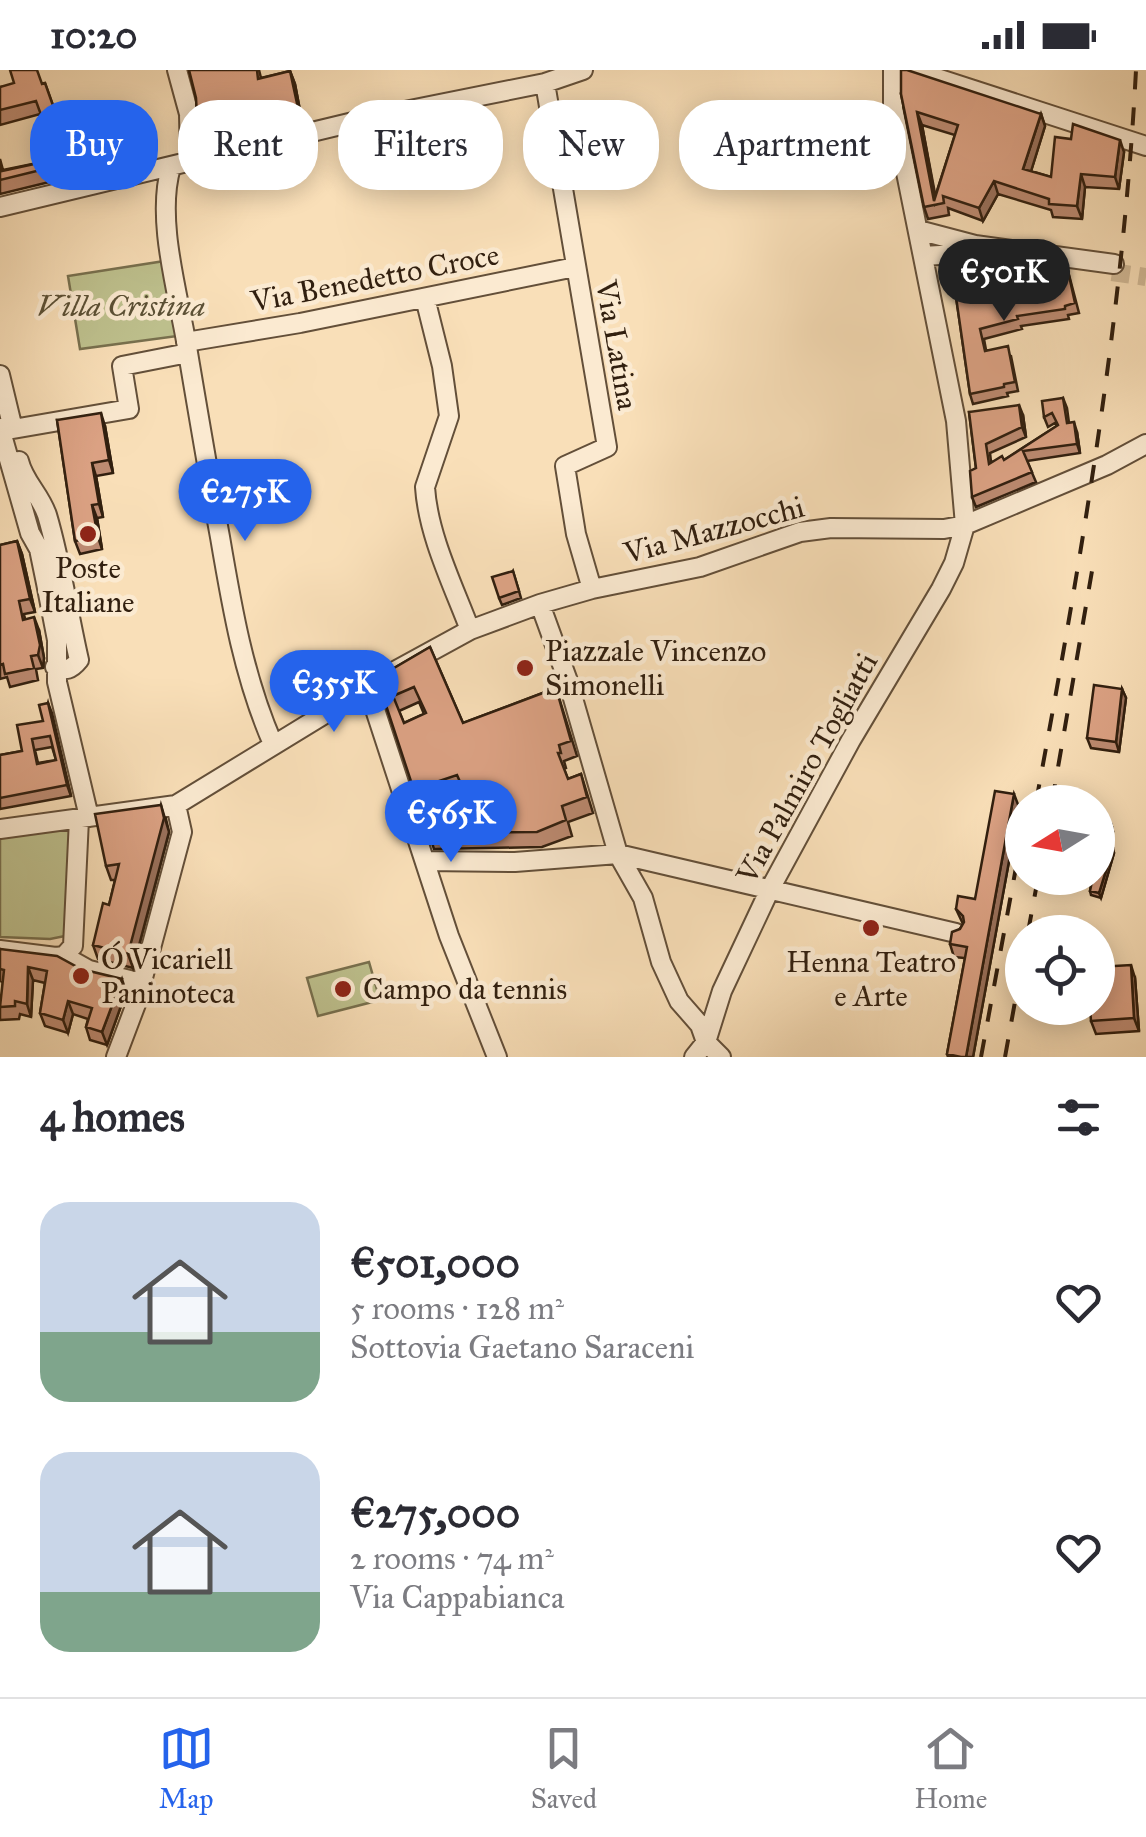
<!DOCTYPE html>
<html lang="en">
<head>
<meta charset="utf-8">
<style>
  body { margin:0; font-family:"IM FELL Great Primer",serif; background:#f2f2f3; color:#2b2b33; height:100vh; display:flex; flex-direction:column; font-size:38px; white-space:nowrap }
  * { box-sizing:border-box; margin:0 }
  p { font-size:32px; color:#7c7c81 }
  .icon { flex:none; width:55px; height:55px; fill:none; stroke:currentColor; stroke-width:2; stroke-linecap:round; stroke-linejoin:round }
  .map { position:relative; height:987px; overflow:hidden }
  .side { display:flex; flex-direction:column; background:#fff; flex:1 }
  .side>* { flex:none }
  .hud { position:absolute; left:30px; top:30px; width:1088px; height:90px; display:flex; gap:20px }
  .needle { width:65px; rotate:259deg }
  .buttons { position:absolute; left:1005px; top:715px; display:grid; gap:20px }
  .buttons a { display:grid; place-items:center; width:110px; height:110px; border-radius:50%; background:#fff; box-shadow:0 5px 25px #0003; font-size:50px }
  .price { position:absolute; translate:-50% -85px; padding:0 22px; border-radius:35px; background:#2563eb; color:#fff; font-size:32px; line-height:65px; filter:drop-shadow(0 2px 5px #0008) }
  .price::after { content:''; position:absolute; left:50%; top:60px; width:30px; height:22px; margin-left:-15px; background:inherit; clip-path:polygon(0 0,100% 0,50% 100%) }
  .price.selected { background:#222; color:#fff }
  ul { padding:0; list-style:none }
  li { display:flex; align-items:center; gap:30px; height:250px; padding:0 40px }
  li span { display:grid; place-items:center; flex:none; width:280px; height:200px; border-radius:30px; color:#555 }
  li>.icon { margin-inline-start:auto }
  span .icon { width:120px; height:120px; fill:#fffc; stroke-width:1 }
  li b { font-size:42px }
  h2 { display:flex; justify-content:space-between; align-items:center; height:120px; padding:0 40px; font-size:42px }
  .pill { padding:0 35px; border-radius:40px; background:#fff; box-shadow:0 5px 25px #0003; font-size:35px; line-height:90px }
  .pill.selected { background:#2563eb; color:#fff }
  .status { display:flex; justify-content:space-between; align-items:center; height:70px; padding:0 50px; background:#fff; direction:ltr }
  .status svg { height:28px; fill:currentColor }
  .dock { display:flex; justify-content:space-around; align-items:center; height:140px; border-top:2px solid #e1e1e2; background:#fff; font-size:28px; color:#7c7c81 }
  .dock a { display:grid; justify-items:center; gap:5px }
  .dock .selected { color:#2563eb }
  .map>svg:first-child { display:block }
  .green { fill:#bec18e; stroke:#78704e; stroke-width:2.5 }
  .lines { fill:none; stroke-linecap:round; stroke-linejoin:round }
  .minor-tunnel { stroke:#d1b996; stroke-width:18; stroke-dasharray:18 9; stroke-linecap:butt }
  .minor-casing { stroke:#634f39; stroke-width:22 }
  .minor { stroke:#fbead1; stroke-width:18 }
  .rail { stroke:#311f0f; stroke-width:4; stroke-dasharray:18 18; stroke-linecap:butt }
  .wall { fill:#bd8b72; stroke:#311f0f; stroke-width:2.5; fill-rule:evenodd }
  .shaded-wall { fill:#9a715c; stroke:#311f0f; stroke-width:2.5 }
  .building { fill:#dca284; stroke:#311f0f; stroke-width:2.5; fill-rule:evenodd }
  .poi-dot { fill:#8f2418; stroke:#fbead1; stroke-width:4 }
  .labels { text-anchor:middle; stroke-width:9; stroke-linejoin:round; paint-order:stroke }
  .street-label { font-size:30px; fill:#311f0f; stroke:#fbead1 }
  .park-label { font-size:30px; font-style:italic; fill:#5b5035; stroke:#fbead1 }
  .poi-label { font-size:30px; fill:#311f0f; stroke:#fbead1; text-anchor:start }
</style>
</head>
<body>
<div class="status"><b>10:20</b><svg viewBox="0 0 49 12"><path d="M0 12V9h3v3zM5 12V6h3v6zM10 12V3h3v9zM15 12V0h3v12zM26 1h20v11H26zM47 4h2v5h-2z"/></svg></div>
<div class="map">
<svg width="1146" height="987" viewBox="0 0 1146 987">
  <rect width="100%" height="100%" fill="#f9dfb8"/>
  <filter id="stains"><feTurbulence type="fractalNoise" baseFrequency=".002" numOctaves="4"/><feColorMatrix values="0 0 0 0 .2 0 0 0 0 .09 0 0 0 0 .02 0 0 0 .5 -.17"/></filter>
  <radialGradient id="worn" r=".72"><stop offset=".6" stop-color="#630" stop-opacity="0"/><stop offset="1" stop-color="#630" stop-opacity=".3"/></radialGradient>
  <path class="green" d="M171,190L185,265L80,279L68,206Z
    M72,757L70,865L50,869L0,867V767Z
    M369,892L380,930L318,946L307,908Z"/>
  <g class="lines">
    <path class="minor-tunnel" d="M1112,202L1146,207"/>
    <defs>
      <path id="minor" d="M177,0L189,44L190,89
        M912,0L1146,76
        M545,13L607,377L565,396L576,464L592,519
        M171,97C156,148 177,219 186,271C197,336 208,402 220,467C232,538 244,608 273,674
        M0,137L370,48L545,13L583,0
        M918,160L975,175L1114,194
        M923,186L957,184L987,188
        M425,228L442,296L449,346L425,417C428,465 453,515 470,560
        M186,272L300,253L575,197
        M0,305L13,359L129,339L122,296L188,283
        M0,358L30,463L39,479L46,513L57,570V612L89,747
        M19,391C24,412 40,424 47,445C61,492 68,542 79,590C71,600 66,601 55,597
        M540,534L568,611L618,784L643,828L661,892L679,931L700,955L706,972L721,987
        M368,618L449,866L497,987
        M0,759L176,735L395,601L470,560L540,534L592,519L700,497L800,462L831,458L944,459L965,455L1107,395L1146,374
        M425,791L515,792L618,784L956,863
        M0,880L56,887L64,886L73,876L79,749
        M64,886L89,900L142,913
        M116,987L136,934L182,762L176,735
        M694,987L706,972L722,921L770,819L851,670L941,519L954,493L965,455L956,351L893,38V0"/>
    </defs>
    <use href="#minor" class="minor-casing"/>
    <use href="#minor" class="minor"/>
    <path class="rail" d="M1036,732C1081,490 1123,247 1136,0
      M1052,732L1092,501
      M1028,862L1038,808
      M981,987L1022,765
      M1005,987L1022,893"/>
  </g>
  <path class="wall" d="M189,0H259L261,8L290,1L295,14L302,51L202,76L198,63L196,28Z
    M45,13L78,105L0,124V89L3,100L57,89L40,44L0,55V17Z
    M901,24L1041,44L1045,56L1031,101L1051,107L1124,82L1119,119L1085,117L1082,149L1053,147L1051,140L998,124L983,151L948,138L949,145L928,149L924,137ZM922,55L955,65L935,127Z
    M1068,201L1079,243L1068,245L1069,249L1021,256L1022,259L984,269L986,280L1011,286L1018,321L1007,323L1008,326L973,334L970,324L956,227L1048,210Z
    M1063,328L1067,338L1069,353L1077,362L1080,383L1027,391L1036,412L976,437L972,427L976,398L969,342L1023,345L1026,367L990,383L991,392L1004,390L1057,356L1055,353L1048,357L1044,347Z
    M57,350L105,356L113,403L96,406L103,447L97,448L102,479L80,484L75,471Z
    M17,471L22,484L35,542L24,544L25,549L39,560L44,588L43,598L36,599L38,610L10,617L7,607L0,609V475Z
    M513,501L521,528L502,535L499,528Z
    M430,577L463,653L556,618L577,686L564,691L566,698L564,699L568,709L581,704L593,743L568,752L572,766L542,777L434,779L377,608ZM419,632L424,644L404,653L399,641ZM462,721L475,748H438L432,731Z
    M1122,619L1126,628L1119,682L1091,678L1087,668Z
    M48,633L71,726L0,739V685L22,681L43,651ZM52,677L56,690L38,693L35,680Z
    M1019,737L973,987H948L947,984L965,888L954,887L950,874L963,854L956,839L975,829Z
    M166,749L169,762L133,898L98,889L93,875L109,835L115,810H111L106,796Z
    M1098,761L1113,762L1108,776L1114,783L1101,828L1091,825L1090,821L1091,815L1081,811L1080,808H1098Z
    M0,879L126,922L107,975L90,970L86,957L88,949L73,944L68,963L45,956L40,943L45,913L33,910L31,947L20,944L19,949L0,950V926L2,925L3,912L0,911Z
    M1135,908L1139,961L1096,964L1091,951Z"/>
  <path class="shaded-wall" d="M290,1L295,14L302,51L298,38Z
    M917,42L922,55L937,134L935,135Z
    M1041,44L1045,56L1028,111L1023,99Z
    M1120,70L1124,82L1119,119L1115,107Z
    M1081,104L1085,117L1082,149L1077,136Z
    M994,111L998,124L983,151L979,138Z
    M1019,335L1023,345L1026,367L1022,357Z
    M101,343L105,356L113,403L109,390Z
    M1074,352L1077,362L1080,383L1077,374Z
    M92,393L96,406L103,447L99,434Z
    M92,435L97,448L102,479L98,467Z
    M17,471L22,484L35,542L30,529Z
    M34,547L39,560L44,588L43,598L38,585Z
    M1122,619L1126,628L1119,682L1116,672Z
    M48,633L52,643L71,726L67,715Z
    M1014,724L1019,737L973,987H966Z
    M161,735L169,762L133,898L128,884Z
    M1112,757L1113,762L1106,779L1105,775Z
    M1113,778L1114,783L1101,828L1099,823Z
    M1131,895L1135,908L1139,961L1134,948Z
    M28,897L33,910L31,947L27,934Z
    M122,909L126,922L107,975L102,962Z
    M68,931L73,944L68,963L63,950Z"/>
  <path class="building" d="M10,0H37L42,14L45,13L73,92L0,110V94L2,101L57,89L36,31L0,40V17L14,13Z
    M189,0H257L258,9L290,1L298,38L198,63L196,28Z
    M901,0H907L1041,44L1023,99L1051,107L1055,67L1071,69L1073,54L1120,70L1115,107L1081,104L1077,136L1049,134V129L994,111L979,138L943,126L944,133L924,137L901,24ZM917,42L958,55L934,131Z
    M1068,201L1075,233L1065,236V239L1017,246L1018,249L980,259L985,281L1008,276L1015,312L1004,314V317L970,324L956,227L1048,210L1046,202Z
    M1063,328L1067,353L1074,352L1077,374L1023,381L1032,402L972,427L970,401L976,398L969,342L1019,335L1022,357L986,374L989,394L1002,386L1004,390L1058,355L1052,343L1044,347L1042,331Z
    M101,343L109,390L92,393L99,434L92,435L98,467L75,471L57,350Z
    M17,471L30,529L19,531L23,550L34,547L40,575L38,585L31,586L34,598L5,604L3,594L0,595V475Z
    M513,501L519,521L499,528L492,507Z
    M430,577L463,653L556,618L571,671L559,675L561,683H558L568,709L581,704L587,727L562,736L566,750L537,762L428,763L377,608ZM414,617L426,643L404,653L393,626ZM457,705L476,748H438L427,715Z
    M1094,615L1122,619L1116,672L1087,668Z
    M48,633L67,715L0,728V685L22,681L17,655L43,651L39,635ZM50,666L56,690L37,694L32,669Z
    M995,721L1014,724L966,987H961L947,984L967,877L950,874L952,862L960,859L964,852L963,846L956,839L958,826L975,829Z
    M161,735L164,748L128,884L93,875L103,833L109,835L119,794L106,796L95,744Z
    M1101,753L1112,757L1105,775L1113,778L1099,823L1090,821L1092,811L1083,808H1098V761Z
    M0,879L57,886L81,899L122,909L102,962L86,957L92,938L68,931L63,950L40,943L47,901L28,897L27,934L15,931V936L0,937L4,900L0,899Z
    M1131,895L1134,948L1091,951L1090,938H1098V897Z"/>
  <g class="poi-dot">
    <circle cx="88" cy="464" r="10"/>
    <circle cx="525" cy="598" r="10"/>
    <circle cx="871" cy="858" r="10"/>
    <circle cx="81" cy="906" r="10"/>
    <circle cx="343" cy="919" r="10"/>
  </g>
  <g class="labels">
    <g class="street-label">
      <text transform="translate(375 208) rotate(-11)" y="10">Via Benedetto Croce</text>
      <text transform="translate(617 275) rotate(80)" y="10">Via Latina</text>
      <text transform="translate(714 460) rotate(-15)" y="10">Via Mazzocchi</text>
      <text transform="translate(807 698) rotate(-61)" y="10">Via Palmiro Togliatti</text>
    </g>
    <g class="park-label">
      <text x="121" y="246">Villa Cristina</text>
    </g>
    <g class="poi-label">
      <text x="88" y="508" text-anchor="middle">Poste<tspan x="88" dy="34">Italiane</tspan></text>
      <text x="545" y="591">Piazzale Vincenzo<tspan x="545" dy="34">Simonelli</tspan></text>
      <text x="101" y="899">Ó Vicariell<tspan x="101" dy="34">Paninoteca</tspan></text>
      <text x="871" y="902" text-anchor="middle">Henna Teatro<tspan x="871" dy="34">e Arte</tspan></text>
      <text x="363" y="929">Campo da tennis</text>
    </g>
  </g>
  <rect width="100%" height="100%" filter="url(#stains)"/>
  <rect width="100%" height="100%" fill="url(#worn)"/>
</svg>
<div class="buttons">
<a><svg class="needle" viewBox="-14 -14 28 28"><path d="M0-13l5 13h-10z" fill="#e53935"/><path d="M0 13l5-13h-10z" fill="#7c7c81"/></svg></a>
<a><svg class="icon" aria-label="locate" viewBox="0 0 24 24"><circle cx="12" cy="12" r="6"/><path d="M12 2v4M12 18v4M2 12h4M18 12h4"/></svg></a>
</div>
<b class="price selected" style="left:1004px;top:254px">€501K</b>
<b class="price" style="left:245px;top:474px">€275K</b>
<b class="price" style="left:334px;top:665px">€355K</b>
<b class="price" style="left:451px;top:795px">€565K</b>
<div class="hud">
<a class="pill selected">Buy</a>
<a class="pill">Rent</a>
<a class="pill">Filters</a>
<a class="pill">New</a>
<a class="pill">Apartment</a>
</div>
</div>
<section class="side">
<h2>4 homes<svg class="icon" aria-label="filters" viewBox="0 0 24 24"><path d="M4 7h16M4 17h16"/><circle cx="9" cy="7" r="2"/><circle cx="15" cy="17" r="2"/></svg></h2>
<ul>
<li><span style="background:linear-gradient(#c9d6e8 65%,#7fa58c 0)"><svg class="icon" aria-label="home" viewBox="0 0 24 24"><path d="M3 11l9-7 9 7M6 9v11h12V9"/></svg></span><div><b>€501,000</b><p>5 rooms · 128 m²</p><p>Sottovia Gaetano Saraceni</p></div><svg class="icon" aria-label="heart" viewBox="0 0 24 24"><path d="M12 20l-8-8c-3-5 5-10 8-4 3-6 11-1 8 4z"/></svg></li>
<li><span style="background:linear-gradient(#c9d6e8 70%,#7fa58c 0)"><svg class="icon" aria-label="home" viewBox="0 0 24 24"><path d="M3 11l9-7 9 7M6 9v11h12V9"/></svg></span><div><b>€275,000</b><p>2 rooms · 74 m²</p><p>Via Cappabianca</p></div><svg class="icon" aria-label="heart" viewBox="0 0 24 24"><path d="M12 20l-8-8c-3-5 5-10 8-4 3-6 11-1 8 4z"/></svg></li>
</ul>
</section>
<nav class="dock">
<a class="selected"><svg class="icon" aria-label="map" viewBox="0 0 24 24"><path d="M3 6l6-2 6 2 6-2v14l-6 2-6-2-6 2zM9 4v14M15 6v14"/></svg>Map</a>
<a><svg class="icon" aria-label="saved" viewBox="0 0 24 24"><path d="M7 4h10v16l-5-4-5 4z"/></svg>Saved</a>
<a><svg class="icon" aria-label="home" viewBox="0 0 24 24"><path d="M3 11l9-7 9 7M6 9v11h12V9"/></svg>Home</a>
</nav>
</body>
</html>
